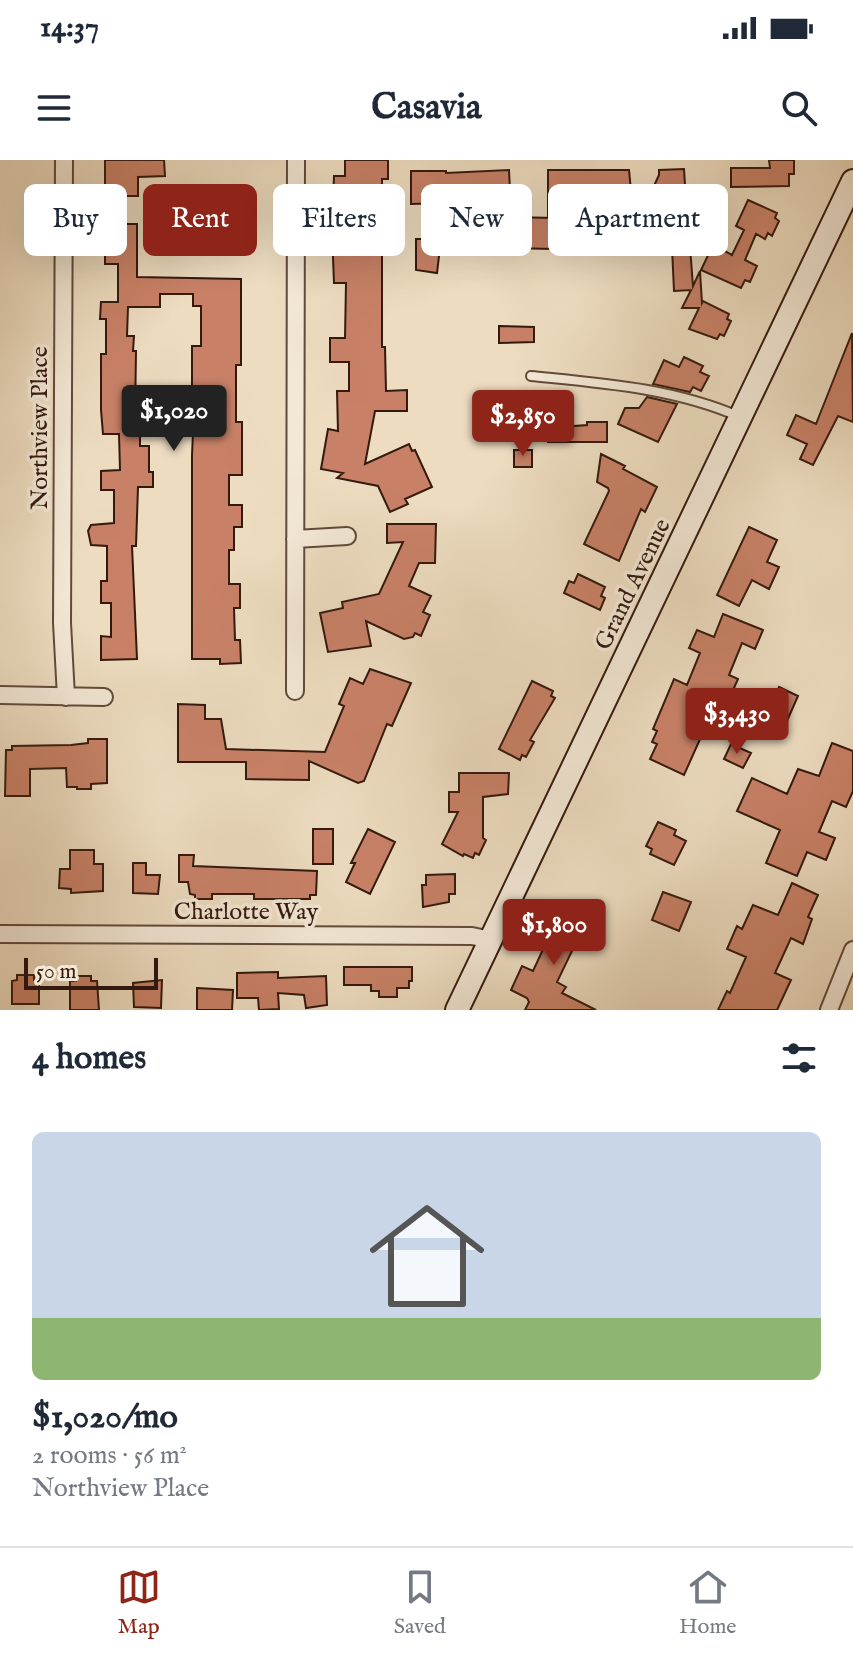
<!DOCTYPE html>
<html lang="en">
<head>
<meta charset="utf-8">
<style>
  body { margin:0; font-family:"IM FELL English",serif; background:#f2f2f3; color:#1f2937; height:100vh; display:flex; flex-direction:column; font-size:30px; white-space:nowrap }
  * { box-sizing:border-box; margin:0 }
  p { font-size:26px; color:#747a83 }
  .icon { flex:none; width:44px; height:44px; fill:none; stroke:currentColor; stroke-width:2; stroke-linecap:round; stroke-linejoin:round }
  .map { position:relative; height:850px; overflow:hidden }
  .sheet { display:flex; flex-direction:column; background:#fff; flex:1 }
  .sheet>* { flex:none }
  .banner { position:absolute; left:24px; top:24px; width:806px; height:72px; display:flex; gap:16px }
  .scale { position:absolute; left:24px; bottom:20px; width:134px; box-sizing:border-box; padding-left:8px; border:4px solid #34190e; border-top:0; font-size:22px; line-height:28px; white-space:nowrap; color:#34190e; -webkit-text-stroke:6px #f3e8d6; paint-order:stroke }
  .price { position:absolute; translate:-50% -68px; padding:0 18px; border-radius:8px; background:#8f2418; color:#fff; font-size:26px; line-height:52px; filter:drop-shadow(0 2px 4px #0008) }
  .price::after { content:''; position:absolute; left:50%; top:48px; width:24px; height:18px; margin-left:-12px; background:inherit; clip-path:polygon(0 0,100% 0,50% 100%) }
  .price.on { background:#222; color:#fff }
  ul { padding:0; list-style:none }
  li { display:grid; align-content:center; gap:16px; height:424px; padding:0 32px }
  li span { display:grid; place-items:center; height:248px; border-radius:12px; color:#555 }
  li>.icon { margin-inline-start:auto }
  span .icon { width:144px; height:144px; fill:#fffc; stroke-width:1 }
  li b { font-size:34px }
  h2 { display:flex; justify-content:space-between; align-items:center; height:96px; padding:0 32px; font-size:34px }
  .chip { padding:0 28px; border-radius:12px; background:#fff; box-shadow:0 8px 32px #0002; font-size:28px; line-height:72px }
  .chip.on { background:#8f2418; color:#fff }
  .status { display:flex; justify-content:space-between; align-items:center; height:56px; padding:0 40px; background:#fff; direction:ltr }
  .status svg { height:22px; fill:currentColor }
  header { display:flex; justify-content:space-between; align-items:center; height:104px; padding:0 32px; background:#fff; font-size:36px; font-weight:700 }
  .dock { display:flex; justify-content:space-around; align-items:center; height:112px; border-top:2px solid #e0e1e3; background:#fff; font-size:22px; color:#747a83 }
  .dock a { display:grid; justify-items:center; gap:4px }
  .dock .on { color:#8f2418 }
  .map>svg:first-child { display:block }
  .building { fill:#c88167; stroke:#34190e; stroke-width:2 }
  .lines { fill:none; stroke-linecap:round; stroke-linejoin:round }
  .lane-casing { stroke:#624a3a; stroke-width:12 }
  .street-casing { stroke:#624a3a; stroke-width:20 }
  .secondary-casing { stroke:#34190e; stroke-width:26 }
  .lane { stroke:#f3e8d6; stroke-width:8 }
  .street { stroke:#f3e8d6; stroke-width:16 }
  .secondary { stroke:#f3e8d6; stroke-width:22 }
  .labels { text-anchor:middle; stroke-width:7; stroke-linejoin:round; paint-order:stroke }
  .street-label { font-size:24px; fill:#34190e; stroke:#f3e8d6 }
</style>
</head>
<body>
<div class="status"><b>14:37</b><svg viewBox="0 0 49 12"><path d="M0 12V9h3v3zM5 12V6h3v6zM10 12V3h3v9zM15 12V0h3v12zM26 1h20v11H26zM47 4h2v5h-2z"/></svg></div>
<header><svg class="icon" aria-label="menu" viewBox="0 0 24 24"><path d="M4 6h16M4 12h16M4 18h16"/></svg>Casavia<svg class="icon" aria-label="search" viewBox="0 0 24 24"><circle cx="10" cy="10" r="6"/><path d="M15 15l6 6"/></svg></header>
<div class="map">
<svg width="853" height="850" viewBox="0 0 853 850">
  <rect width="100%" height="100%" fill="#eddcc0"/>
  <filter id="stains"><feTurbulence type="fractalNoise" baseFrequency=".0025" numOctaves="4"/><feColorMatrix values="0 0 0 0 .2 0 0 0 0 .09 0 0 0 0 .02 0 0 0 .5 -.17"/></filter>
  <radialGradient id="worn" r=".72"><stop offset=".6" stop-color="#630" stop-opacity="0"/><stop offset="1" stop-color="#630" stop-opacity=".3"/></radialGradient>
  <path class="building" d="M105,0H164L165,16L138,17V36H105Z
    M345,0H388V19H382V187H385L386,231L407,230V251H375L365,304L409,284L412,291L415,290L432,327L405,339L408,344L390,352L378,326L337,318L343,313L321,309L328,269L338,271L337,231H349V202H330V178H345L346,123H334L332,72H345V42H333L334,16H345Z
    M769,0H794V14H789V26L731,27V8H770Z
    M684,9L685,25L661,83H628L659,15V10Z
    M509,10L511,51H465L466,58H450L449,43L411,44V11H446V13Z
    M548,10H629L632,41L592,42V56H548Z
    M245,39L249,84L203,87L202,72L156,73V54L200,52V43Z
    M748,40L777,53L775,58L779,61L772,76L768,73L765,79L756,74L745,100L757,106L750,122L745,120L741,128L701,110L711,89L718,92L719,88L732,95L744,70L736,66Z
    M508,57L555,58L554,89L509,88Z
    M105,64H137V117L241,119V205H236V262H242V315H229V345H242V367H234V390H229V424H240V448H234L235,480H240L241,503L220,504V499H192V295L195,227H192V186H201V146H193V134H160V147H128L127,176H134L133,191H136L135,258H140V286H149V312H153V327H138L136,386H132L137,499L101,500V476L111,477V443H101V421H107V386L91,385L88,371L91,365L114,363V330H101V311L120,310L119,274H103L101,250V194H106V159H100L101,142H118V104H105Z
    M416,79H441L437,113L416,110Z
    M690,87L693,126L700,111L702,143L703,141L729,154L727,159L731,161L724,176L720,174L717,179L689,169L699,148H682L691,130L674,131L672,88Z
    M499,166L534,167V182L499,183Z
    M852,173L853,262L838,256L813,305L800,299L807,284L787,275L796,255L816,264Z
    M684,197L703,206L700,212L709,216L701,231L693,227L690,232L653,224L664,200L679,207Z
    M647,237L677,244L658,282L618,264L625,248H639Z
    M587,262H607V282H548V268L587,265Z
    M514,290H532V307H514Z
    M601,294L625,306L623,309L657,327L645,352L641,349L619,401L584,384L609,331L608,328L597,322Z
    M387,364H436L435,403H419L409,426L431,436L423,452L430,455L421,476L415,473L413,477L404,479L366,461L371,486L328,492L320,453L343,448L342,442L379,434L403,382L387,383Z
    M749,367L777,380L767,402L779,407L769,429L752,420L739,446L717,435Z
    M578,414L605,427L601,436L605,438L600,450L564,433L569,421L574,423Z
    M723,454L763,470L755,489L742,483L729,515L738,519L730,537L724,535L714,561L709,559L684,615L650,599L657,584L652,582L657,571L653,569L674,519L687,525L700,493L689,488L697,470L714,477Z
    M370,509L411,523L392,566L387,564L364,621L358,623L309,601V620L246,619V602H178V544L205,545V559H221L226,589L325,592L344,546L339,544L350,518L363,524Z
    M532,521L553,531L551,536L555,538L530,580L534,582L526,597L522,595L520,600L499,589Z
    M779,527L798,536L787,561L768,553Z
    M88,579H107V623L91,624V629H77V627H67L66,608L30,609V636H5L6,590H12V586L71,585L88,583Z
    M832,583L853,591V631L846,647L832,641L819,672L835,678L826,700L807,692L797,716L766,703L780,670L737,651L752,618L787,634L798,609L819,616Z
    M731,584L751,593L743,608L724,599Z
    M459,613H509L508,634L483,637V678L486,680L479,695L475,693L473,698L464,694L463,696L442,684L458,652H449V632H459Z
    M658,662L676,670L674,675L686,681L674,705L650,694L652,689L646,686Z
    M313,669H333V704H313Z
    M368,669L395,682L370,734L346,722L355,703H351Z
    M70,690H94V704H103V731L71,733V729L59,728L60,709H70Z
    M179,695H194L193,706L317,711L316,735H310V739H254V734H212V739H195V735L190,734L188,722H179Z
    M133,703H146V715H160L158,734L133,733Z
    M455,714V734H449V742L423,747L422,725H426V715Z
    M792,723L818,735L808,757L812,759L803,784L791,778L775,813L791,820L777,850H718L727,831L730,833L746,797L727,789L737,766L742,769L753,745L778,755Z
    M663,732L691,742L679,771L652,760Z
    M576,747L595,757L588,773L582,770L557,822L566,827L562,833L596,850H525L529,842L527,838L511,830L522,806L533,811L559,755L570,760Z
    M344,807H412V821H409V828H397V837H379V831H371V825H344Z
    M278,812V818L326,816L327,845L306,848L304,835L278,833L279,849L259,850L258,838H237V813Z
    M17,815H34V820H39V844H12V821L17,820Z
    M76,816H91V821H97L99,850H70V821H76Z
    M162,820L161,848L134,847L133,823Z
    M197,828L233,830L232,850H197Z"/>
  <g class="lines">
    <defs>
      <path id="lane" d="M531,216C601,223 674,228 740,257"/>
      <path id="street" d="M64,0L62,463L66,537
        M295,379L347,376
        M295,531L296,0
        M0,535L104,537
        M0,774L472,776L491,780
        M829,850L853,790"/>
      <path id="secondary" d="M457,850L853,21"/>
    </defs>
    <use href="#lane" class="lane-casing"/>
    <use href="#street" class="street-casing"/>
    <use href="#secondary" class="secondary-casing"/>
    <use href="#lane" class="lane"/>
    <use href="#street" class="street"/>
    <use href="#secondary" class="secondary"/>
  </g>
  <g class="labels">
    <g class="street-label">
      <text transform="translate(39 268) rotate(-90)" y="8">Northview Place</text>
      <text transform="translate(632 424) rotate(-64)" y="8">Grand Avenue</text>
      <text x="246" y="759">Charlotte Way</text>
    </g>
  </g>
  <rect width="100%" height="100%" filter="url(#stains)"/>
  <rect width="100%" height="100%" fill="url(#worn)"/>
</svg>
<div class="scale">50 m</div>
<b class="price on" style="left:174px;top:293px">$1,020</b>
<b class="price" style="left:523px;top:298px">$2,850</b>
<b class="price" style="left:737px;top:596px">$3,430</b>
<b class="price" style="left:554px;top:807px">$1,800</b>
<div class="banner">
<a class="chip">Buy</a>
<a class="chip on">Rent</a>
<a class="chip">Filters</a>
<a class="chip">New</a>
<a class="chip">Apartment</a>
</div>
</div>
<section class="sheet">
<h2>4 homes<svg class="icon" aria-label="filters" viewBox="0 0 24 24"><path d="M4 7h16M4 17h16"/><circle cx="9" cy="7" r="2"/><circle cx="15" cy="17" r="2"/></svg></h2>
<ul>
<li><span style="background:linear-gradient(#c9d6e8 75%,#8fb573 0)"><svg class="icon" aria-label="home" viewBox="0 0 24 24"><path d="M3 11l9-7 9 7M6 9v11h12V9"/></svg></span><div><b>$1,020/mo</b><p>2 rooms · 56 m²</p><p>Northview Place</p></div></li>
</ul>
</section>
<nav class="dock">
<a class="on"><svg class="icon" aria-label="map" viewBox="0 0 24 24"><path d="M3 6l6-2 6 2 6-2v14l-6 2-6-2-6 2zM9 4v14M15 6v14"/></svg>Map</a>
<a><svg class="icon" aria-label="saved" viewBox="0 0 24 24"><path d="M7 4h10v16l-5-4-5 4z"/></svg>Saved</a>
<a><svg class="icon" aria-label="home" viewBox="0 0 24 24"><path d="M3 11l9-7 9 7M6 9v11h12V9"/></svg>Home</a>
</nav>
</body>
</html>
